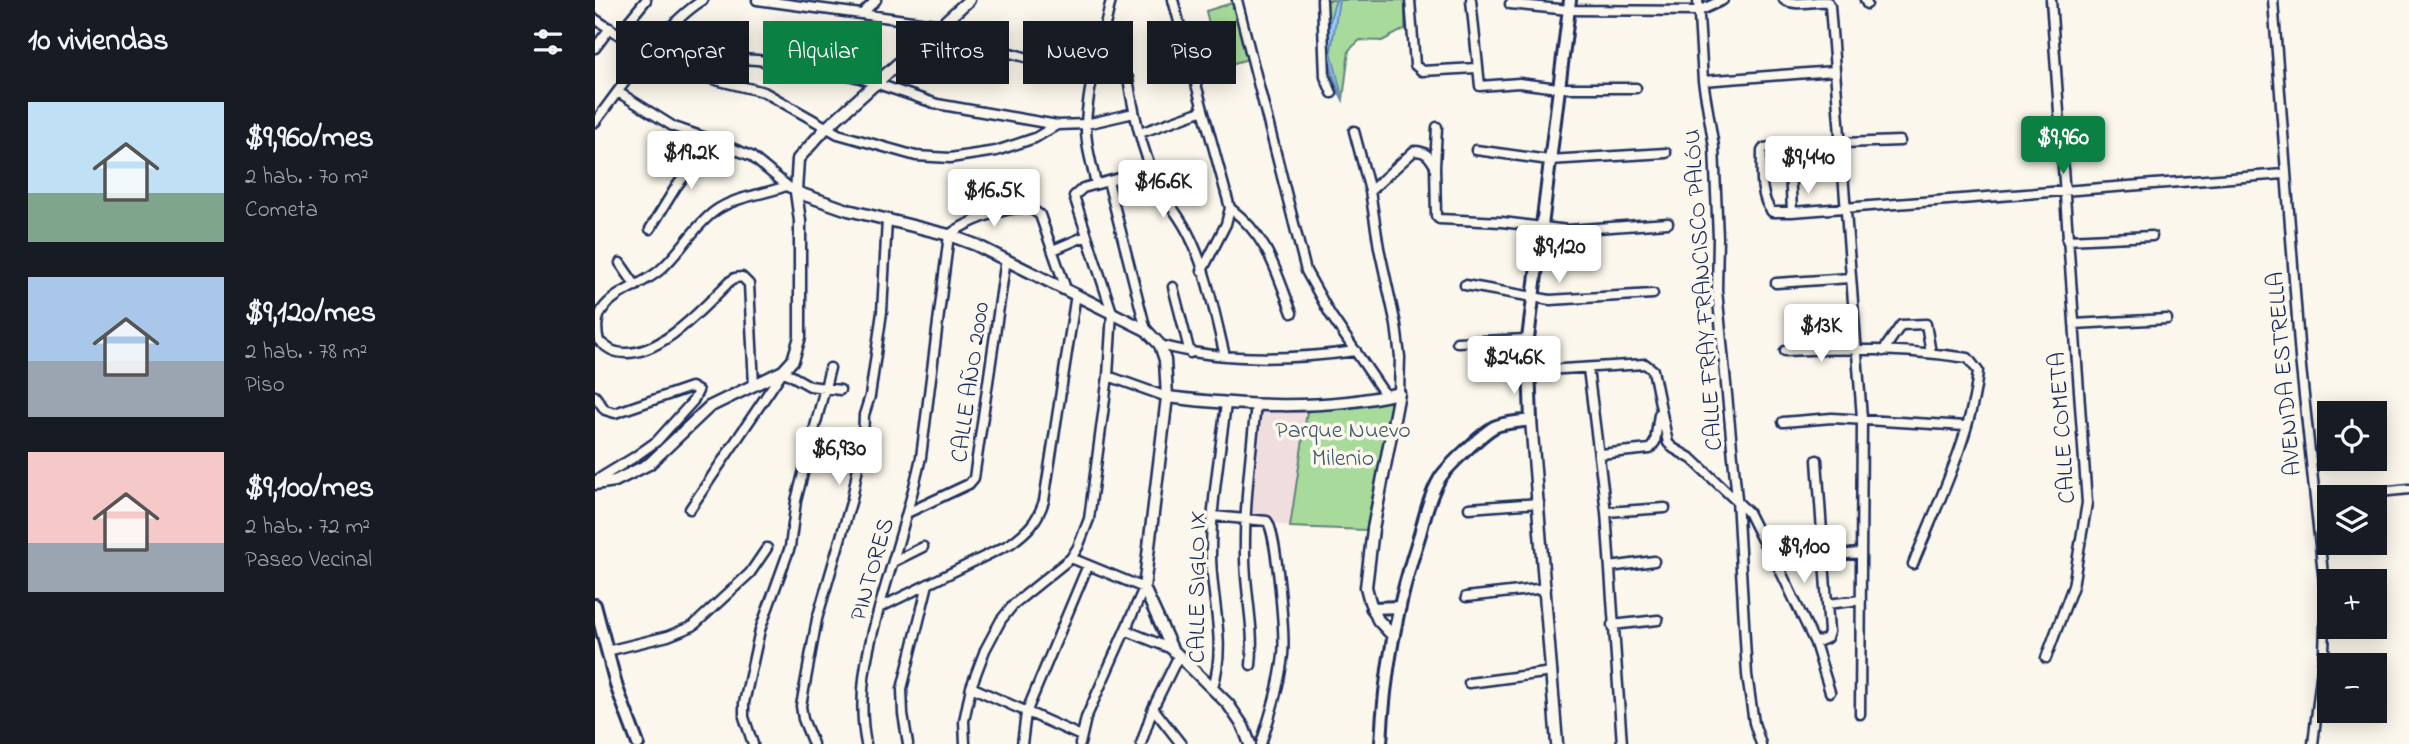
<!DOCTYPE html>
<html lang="es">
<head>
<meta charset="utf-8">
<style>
  body { margin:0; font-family:"Indie Flower",sans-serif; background:#20242c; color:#f1f3f6; height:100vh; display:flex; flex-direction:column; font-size:26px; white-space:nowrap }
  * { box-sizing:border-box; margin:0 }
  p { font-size:23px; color:#9ea1a6 }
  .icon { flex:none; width:38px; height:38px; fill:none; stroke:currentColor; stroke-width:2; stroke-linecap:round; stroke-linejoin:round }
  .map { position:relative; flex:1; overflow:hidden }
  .sheet { display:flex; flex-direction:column; background:#171b24; width:595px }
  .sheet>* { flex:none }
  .top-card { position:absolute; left:21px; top:21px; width:665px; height:63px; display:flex; gap:14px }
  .buttons { position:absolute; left:1722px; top:401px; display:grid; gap:14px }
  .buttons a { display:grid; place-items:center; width:70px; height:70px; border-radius:0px; background:#171b24; box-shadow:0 4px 18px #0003; font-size:35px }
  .price { position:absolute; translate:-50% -60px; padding:0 16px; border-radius:7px; background:#fff; color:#222; font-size:23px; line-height:46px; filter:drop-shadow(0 2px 4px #0008) }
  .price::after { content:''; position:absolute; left:50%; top:42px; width:21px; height:16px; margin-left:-10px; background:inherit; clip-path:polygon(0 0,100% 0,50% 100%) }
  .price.current { background:#0b8043; color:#fff }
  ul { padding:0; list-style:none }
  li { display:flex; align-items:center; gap:21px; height:175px; padding:0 28px }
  li span { display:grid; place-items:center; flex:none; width:196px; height:140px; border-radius:0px; color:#555 }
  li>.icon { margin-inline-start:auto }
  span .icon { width:84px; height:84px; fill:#fffc; stroke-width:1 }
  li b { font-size:30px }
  h2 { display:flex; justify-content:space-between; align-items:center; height:84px; padding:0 28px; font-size:30px }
  .pill { padding:0 24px; border-radius:0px; background:#171b24; box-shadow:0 4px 18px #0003; font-size:24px; line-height:63px }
  .pill.current { background:#0b8043; color:#fff }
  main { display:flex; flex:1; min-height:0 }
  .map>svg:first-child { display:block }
  .built { fill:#f0dddd }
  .green { fill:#a8da9b; stroke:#62847c; stroke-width:2 }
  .water { fill:#9bcaf6; stroke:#688cb9; stroke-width:2 }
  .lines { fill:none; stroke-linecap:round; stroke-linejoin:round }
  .minor-casing { stroke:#1b2f5e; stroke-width:13 }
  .tertiary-casing { stroke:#1b2f5e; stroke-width:15 }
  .secondary-casing { stroke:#1b2f5e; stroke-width:16 }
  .minor { stroke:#fbf7ec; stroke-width:8 }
  .tertiary { stroke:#fbf7ec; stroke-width:10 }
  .secondary { stroke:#fbf7ec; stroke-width:10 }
  .labels { text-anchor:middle; stroke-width:7; stroke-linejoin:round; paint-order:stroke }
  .street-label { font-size:24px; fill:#1b2f5e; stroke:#fbf7ec }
  .park-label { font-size:24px; fill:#3e5a6d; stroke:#fbf7ec }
</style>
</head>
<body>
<main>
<section class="sheet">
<h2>10 viviendas<svg class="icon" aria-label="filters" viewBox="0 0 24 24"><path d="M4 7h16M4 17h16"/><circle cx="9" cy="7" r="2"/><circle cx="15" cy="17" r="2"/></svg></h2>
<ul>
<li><span style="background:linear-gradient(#bfe0f5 65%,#7fa58c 0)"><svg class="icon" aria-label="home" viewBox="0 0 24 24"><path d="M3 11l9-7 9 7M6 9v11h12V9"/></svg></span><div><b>$9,960/mes</b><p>2 hab. · 70 m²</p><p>Cometa</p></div></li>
<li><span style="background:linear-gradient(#a9c7e8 60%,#9aa5b1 0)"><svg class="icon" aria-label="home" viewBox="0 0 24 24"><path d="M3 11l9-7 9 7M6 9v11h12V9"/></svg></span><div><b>$9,120/mes</b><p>2 hab. · 78 m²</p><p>Piso</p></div></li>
<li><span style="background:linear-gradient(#f6c9c9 65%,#9aa5b1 0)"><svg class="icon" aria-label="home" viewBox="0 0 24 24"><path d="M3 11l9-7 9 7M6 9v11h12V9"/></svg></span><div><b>$9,100/mes</b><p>2 hab. · 72 m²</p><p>Paseo Vecinal</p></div></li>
</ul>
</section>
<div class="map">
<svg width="1814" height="744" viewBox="0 0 1814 744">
  <rect width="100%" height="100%" fill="#fbf7ec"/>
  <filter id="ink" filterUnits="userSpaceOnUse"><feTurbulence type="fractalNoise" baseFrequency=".0143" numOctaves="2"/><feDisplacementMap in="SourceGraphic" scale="14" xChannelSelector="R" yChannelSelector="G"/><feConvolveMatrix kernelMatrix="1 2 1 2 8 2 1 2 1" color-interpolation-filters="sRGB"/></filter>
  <g filter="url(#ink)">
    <path class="built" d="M713,405L695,527L652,515L661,406Z"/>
    <path class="green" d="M728,0H810V29L787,41L765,40L754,50L748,100L736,75Z
      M637,3L653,59L622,68L606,28L614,25L611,11Z
      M798,393L771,530L695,527L713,405Z"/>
    <path class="water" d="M741,0H744L736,51L748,100C733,70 728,31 741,0Z"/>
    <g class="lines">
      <defs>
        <path id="minor" d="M162,0L347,25
          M578,0L635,208L631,224L607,271
          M642,0L711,271L735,314L791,396
          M727,0L730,77L737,93
          M815,0L820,65L827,71L881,68
          M876,0L885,86L924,83L963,88H1041
          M1103,0L1108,81L1119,147L1123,238L1122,290L1142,499L1152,675L1159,723L1166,744
          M1189,0C1203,7 1218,0 1233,2L1235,6L1267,418L1265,714
          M1270,0L1272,4
          M1678,0L1705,358L1731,602L1729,651L1718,744
          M915,4L974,10L1104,11L1128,0
          M268,13L281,0
          M0,19L53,54L117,79L169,92L243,134L321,156L355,158L401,151L440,138L462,125
          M23,34L51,0
          M0,48L15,28
          M408,51L499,76
          M72,60L108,57L162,60L228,69L265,78L342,104L462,125L491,124L539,113
          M533,78C539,116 548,158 567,192C576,207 588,221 595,237C612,271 621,320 630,356
          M1108,81L1239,71
          M23,92L79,127L117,140L156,156L195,188
          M0,122C28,85 69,24 108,0
          M842,127L840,167L841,216L844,219L907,222L973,230L1073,223
          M759,131L775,191L784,248L801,325L805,357L804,393
          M545,133L606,111
          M1305,141L1190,145L1169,148L1167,151C1167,170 1164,197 1177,212H1197L1689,174
          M1190,145L1195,168L1197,212
          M881,150L954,160L1071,153
          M513,181L551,330
          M501,184C497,165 490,144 491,124C493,83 507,41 516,0
          M775,191L819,151C831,151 834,156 840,166
          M635,208C673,237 681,271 697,313
          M55,229L81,187L117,140
          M1472,240L1557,236
          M458,250L491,236
          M25,263L41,286
          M1181,283L1255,278
          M870,285L955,300L1058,294
          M578,287L595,353
          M1479,324L1572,319
          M862,342L933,339
          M565,345C628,362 696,360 761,351
          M1190,351C1252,348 1312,349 1373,358L1383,371C1377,435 1342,505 1318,564
          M1288,351L1306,325L1331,324L1336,353
          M993,369L1011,512L1027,744
          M934,371L1050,364L1058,370L1073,443L1078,448L1097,459L1153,512L1167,540L1184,568L1220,643L1235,692
          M513,376L572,397
          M159,386L154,284L147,277L140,278L134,282C109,307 62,361 22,352C15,351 9,345 4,341C1,330 1,320 7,310C20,291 48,285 65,270C85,253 99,226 120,211C141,196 168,195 191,186
          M0,396L10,410L20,413L96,387L103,391L98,401L62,441L38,458L0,481
          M1188,422L1237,418L1371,426
          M1005,454L1055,449L1060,442L1064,414
          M1735,497L1814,489
          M874,508L944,503
          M95,509L188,371L215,386L245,390
          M1011,512L1070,508
          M312,513L374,484L379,478L411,259
          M618,516L672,521C682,533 690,636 688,655C685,684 675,716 666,744
          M1229,556L1265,553
          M476,558L549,588L491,718L485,744
          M298,562L328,547
          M1015,567L1059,561
          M871,597L951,588
          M1232,604L1266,600
          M284,608L415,544C433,531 442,522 449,501L481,294
          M1017,625L1063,620
          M530,630L577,649
          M1220,643L1232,638L1234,632L1222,460
          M12,651L73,636L98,626L155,573L172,548
          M1451,658L1478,586L1492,503L1456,0
          M656,665C660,628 650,593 650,556C649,505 656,454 661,404
          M874,683L957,672
          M376,687L486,736
          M618,687C632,641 616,600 616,554C616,504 625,453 631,404
          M558,708L586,744
          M158,744L149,717V703L165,630L195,547L201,501L235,368
          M218,744L208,719L206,706L222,619L257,499L268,440L269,415L275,396L287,312L292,220
          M271,744C260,688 276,635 292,581C304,540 317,499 326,457L354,235C371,222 409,207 430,208C436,208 441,212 445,215L471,289
          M313,744L308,714L307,689L333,584
          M370,744L369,721L376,687L390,650L406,620L419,604L476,558L483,547L494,519L513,376L517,312L479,196L488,188L557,169
          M427,744L431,713L493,565
          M546,744L558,708L584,655"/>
        <path id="tertiary" d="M201,192L253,210L354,235L381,245L551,330L565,345L570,360L572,397L549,588L577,649L633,704L648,726L655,744
          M572,397C648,406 729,411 804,393L778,529L771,587L775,602L783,620L799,637
          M936,420L962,744
          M0,484L20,481L54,464L114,407L188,371L198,360L205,337V221L201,192L203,159L231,128L374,0"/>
        <path id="secondary" d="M0,605L22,688L43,744
          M777,608L805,607
          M786,744C789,673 803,601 825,534C830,515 835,495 845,478C852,467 887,434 899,427C909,422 925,422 936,420L933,339L975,0"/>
      </defs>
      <use href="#minor" class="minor-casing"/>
      <use href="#tertiary" class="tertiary-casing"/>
      <use href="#secondary" class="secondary-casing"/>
      <use href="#minor" class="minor"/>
      <use href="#tertiary" class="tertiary"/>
      <use href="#secondary" class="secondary"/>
    </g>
  </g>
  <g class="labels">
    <g class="street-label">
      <text transform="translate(1107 290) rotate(-94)" y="8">CALLE FRAY FRANCISCO PALÓU</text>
      <text transform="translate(1688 374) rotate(-95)" y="8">AVENIDA ESTRELLA</text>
      <text transform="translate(374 382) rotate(-82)" y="8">CALLE AÑO 2000</text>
      <text transform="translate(1466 428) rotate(-94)" y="8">CALLE COMETA</text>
      <text transform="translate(276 569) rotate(-74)" y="8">PINTORES</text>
      <text transform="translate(601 587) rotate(-90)" y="8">CALLE SIGLO IX</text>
    </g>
    <g class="park-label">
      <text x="748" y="437">Parque Nuevo<tspan x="748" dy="28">Milenio</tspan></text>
    </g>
  </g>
</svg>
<div class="buttons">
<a><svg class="icon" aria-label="locate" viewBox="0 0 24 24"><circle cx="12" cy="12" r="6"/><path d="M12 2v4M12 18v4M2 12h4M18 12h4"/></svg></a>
<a><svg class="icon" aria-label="layers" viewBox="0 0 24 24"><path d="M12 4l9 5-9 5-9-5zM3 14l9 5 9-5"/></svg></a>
<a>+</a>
<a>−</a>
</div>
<b class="price current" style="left:1468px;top:176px">$9,960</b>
<b class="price" style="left:96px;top:191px">$19.2K</b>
<b class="price" style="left:1213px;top:196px">$9,440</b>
<b class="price" style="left:568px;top:220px">$16.6K</b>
<b class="price" style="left:399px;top:229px">$16.5K</b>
<b class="price" style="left:964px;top:285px">$9,120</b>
<b class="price" style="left:1226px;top:364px">$13K</b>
<b class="price" style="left:919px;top:396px">$24.6K</b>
<b class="price" style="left:244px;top:487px">$6,930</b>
<b class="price" style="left:1209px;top:585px">$9,100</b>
<div class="top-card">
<a class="pill">Comprar</a>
<a class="pill current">Alquilar</a>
<a class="pill">Filtros</a>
<a class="pill">Nuevo</a>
<a class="pill">Piso</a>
</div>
</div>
</main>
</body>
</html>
